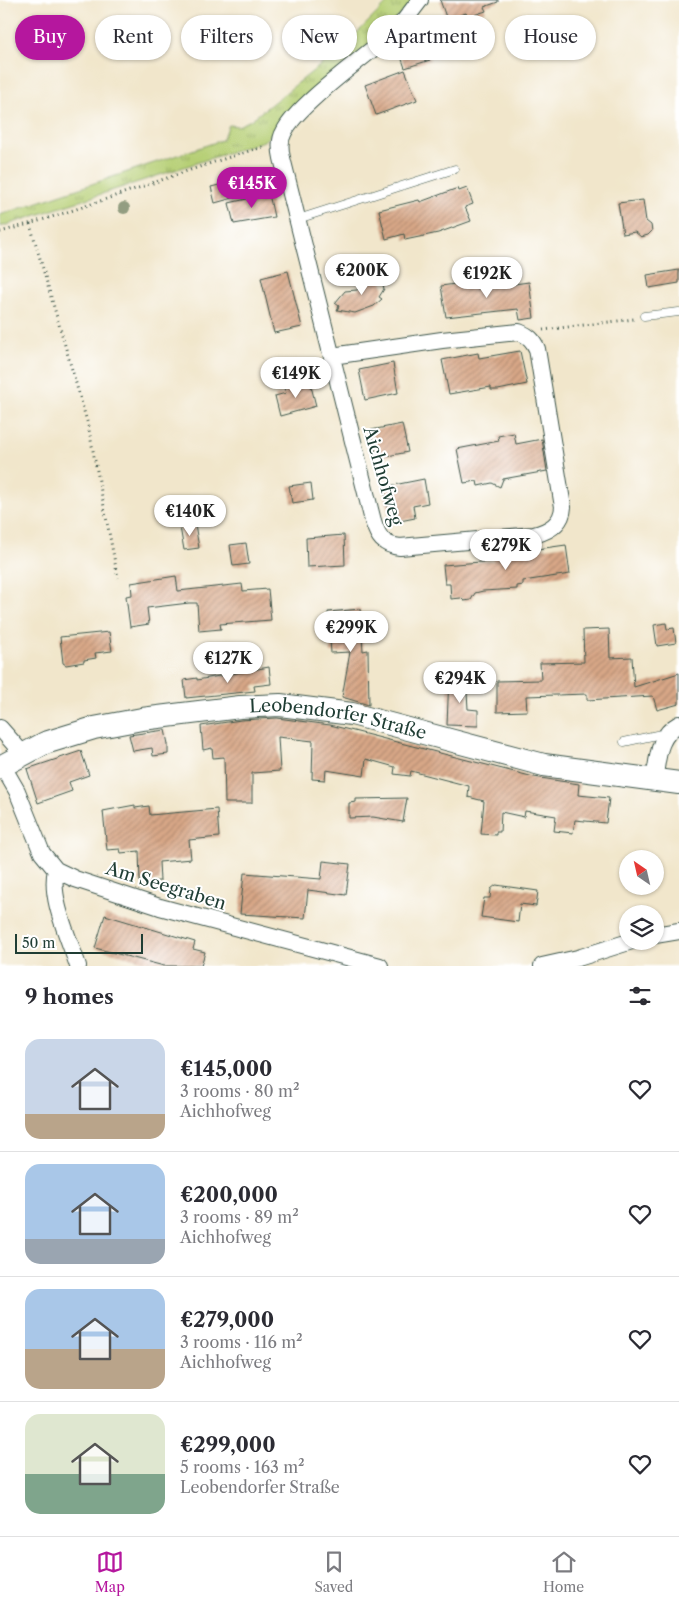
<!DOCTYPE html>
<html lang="en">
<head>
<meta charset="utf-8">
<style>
  body { margin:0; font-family:"Libre Caslon Text",serif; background:#f2f2f3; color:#2b2b33; height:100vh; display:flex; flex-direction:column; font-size:19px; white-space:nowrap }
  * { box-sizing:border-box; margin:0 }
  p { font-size:16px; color:#7c7c81 }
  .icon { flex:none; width:28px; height:28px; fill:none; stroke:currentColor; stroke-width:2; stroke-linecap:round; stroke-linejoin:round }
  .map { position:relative; height:966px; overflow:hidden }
  .drawer { display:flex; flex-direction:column; background:#fff; flex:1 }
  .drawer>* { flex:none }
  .top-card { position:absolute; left:15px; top:15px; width:650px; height:45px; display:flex; gap:10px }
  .needle { width:32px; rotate:326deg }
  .controls { position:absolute; left:619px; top:850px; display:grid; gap:10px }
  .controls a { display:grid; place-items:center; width:45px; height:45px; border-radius:50%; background:#fff; box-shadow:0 1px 4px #0004; font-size:25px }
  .scale { position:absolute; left:15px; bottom:12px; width:128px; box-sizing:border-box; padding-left:5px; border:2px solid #1f3d34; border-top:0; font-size:14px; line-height:18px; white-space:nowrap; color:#1f3d34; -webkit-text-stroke:4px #fff; paint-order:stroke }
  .price { position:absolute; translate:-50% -42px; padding:0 11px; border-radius:18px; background:#fff; color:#222; font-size:16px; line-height:32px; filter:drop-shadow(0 1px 2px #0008) }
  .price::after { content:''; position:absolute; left:50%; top:30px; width:15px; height:11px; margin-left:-8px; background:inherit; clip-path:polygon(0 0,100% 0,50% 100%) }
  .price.current { background:#b5179e; color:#fff }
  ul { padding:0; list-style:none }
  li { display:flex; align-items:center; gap:15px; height:125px; padding:0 25px }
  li+li { border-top:1px solid #e1e1e2 }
  li span { display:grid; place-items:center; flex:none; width:140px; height:100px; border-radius:15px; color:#555 }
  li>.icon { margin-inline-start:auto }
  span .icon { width:60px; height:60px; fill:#fffc; stroke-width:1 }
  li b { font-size:21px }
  h2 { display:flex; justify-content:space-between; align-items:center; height:60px; padding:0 25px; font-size:21px }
  .tag { padding:0 18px; border-radius:22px; background:#fff; box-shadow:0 1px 4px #0004; font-size:18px; line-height:45px }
  .tag.current { background:#b5179e; color:#fff }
  .menu { display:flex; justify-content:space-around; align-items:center; height:70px; border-top:1px solid #e1e1e2; background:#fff; font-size:14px; color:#7c7c81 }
  .menu a { display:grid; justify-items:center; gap:2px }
  .menu .current { color:#b5179e }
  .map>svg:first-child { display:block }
  .grass { fill:url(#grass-tufts); stroke:#6a8654 }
  .building { fill:url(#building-hatch) }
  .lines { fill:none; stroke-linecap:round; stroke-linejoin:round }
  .service-casing { stroke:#3e564b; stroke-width:9 }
  .minor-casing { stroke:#3e564b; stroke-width:18 }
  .secondary-casing { stroke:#3e564b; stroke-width:24 }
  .path { stroke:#3e564b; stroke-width:3; stroke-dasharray:1 4; stroke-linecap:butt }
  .service { stroke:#fff; stroke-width:8 }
  .minor { stroke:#fff; stroke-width:16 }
  .secondary { stroke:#fff; stroke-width:22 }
  .tree { fill:#929d81 }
  .labels { text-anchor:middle; stroke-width:4; stroke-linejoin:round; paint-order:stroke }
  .street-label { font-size:18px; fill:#1f3d34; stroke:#fff }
</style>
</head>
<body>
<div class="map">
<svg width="679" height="966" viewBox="0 0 679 966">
  <defs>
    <pattern id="grass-tufts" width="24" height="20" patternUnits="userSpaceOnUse" patternTransform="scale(1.25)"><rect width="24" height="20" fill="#b6cf74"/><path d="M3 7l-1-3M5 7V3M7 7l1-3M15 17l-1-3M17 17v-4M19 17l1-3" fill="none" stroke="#93a960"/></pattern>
    <pattern id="building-hatch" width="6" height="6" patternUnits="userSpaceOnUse" patternTransform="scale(1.25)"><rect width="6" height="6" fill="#d8a787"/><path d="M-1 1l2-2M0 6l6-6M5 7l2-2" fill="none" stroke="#af896f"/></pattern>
  </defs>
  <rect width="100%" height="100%" fill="#fff"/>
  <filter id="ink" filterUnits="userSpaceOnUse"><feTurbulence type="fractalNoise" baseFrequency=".02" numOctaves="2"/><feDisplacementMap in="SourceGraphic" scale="10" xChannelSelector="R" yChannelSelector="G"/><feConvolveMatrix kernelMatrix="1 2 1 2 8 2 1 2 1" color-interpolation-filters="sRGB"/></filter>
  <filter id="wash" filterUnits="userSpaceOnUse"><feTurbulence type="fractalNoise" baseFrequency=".0096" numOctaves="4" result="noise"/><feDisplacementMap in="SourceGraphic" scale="20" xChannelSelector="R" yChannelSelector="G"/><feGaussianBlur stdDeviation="1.12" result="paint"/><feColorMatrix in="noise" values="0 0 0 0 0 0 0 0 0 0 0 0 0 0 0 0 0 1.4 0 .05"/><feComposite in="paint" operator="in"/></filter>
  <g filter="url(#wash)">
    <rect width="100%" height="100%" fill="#f1e6cb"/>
    <path class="grass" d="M390,0H413L409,7L264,141L0,227V215L222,140L229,125L238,126L251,120L341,49Z"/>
    <g id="blocks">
      <path class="building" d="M440,0H498V2L484,7L486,11L468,17L466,13L447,20Z
        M423,39L430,60L405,68L398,48Z
        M405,70L417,100L376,115L365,85Z
        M235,181L240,196L215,203L211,187Z
        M458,188L459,191L467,188L473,204L465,207L471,221L438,233L405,240L404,234L386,239L379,210L419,200L420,202Z
        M269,194L274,217L234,224L229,203Z
        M643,200L646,221L651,225L652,231L648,235L641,237L635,232L623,234L618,203Z
        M679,270V283L649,288L647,275Z
        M288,271L302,327L274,333L261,278Z
        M380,272L384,289L379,297L382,299L374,306L355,313L337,310L339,306L335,303L345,291L357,290Z
        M476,281L477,289L529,282L534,318L520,320L518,309L446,317L441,286Z
        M520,351L527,384L498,390H491V387L449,394L442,360L478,353L479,358Z
        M393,363L398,393L365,400L359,370Z
        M306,382H310L316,406L280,416L275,396L286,393L284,388Z
        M402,424L408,452L377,458L371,430Z
        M514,433L516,444L542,439L547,471L503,479L500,487L492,483L478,486L477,481L464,483L457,449L499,441L498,436Z
        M424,479L428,503L413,506L415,518L390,523L384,487Z
        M311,483L313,500L292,503L289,486Z
        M195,524L199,548L184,550L180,527Z
        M344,535L345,565L307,567L306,538Z
        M246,543L249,564L233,566L230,545Z
        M566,545L570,574L523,581V585L517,586V589L483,591L475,593L471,600L464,601L461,598L451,599L450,584H445L443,565L493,561L492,552L523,551Z
        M176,576L178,591L242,584L243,591L268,589L271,620L220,624L221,629L199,631L197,603H189L147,608L149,624L130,627L126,596L132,595L131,583Z
        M360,609L363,651L368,650L369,705L342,697L350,652L331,653L328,612Z
        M666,623L667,629L674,628L676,643L657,646L654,625Z
        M609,629L610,658L632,657L634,687L679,673V704L657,710L653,696L587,700V694L526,696L527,711L497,712V681L541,680L540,663L584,662L583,630Z
        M109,632L112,651L95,653L96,658L84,660V662L66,665L63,663L60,637Z
        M269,667L271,684L254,686L255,691L186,698L184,680L197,678V680Z
        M449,676H466L468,709L478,710V726L447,725Z
        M277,718L330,725L534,777L579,784L578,795L609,798L606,823L575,820L573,833L554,831L556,816L525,811L524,817L501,812L500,832H496V835L481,834L484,801L468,797L469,786L411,771L410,776L394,774L395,767L366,759L364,776L326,770L325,780L312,779L313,741L278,737L280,771L252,773V803H225L224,757L213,758L212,748L203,750L201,726L241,720Z
        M165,730L168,744V754L153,756L152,748L133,751L129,735Z
        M81,751L89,775L69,782L72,791L38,803L27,769Z
        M407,798L403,822L373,817L349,818V803L356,802V799Z
        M135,805V808L149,806L150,815L217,809L219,837L189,840L191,859L159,862L160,881L140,882L139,851L121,853L120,849L107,850L103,811Z
        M323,861L350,864L346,895L308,890L305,918L240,914L244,873L321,879Z
        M496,885L538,891L536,906L520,904L518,922L481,917L484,898H490L491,889Z
        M105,915L195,942L193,949L205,952L201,966H164L95,948Z"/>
    </g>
  </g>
  <g filter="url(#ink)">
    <use href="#blocks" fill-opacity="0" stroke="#3e564b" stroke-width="1"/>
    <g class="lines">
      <defs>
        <path id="service" d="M298,219L455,169
          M644,316L679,312
          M624,742L666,733"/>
        <path id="minor" d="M332,356L442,340L519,332C529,336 533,340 537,349L563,507C562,524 549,531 534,535L400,547C383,545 378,537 373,521L282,158C280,149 279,140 284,132C296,106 367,55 391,34L404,21L420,0
          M0,728L22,753
          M2,765L17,791L42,853L56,870L75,879L160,907L380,966
          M654,781C658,759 657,736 679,724
          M56,870C49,898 69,938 78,966
          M655,935L679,931
          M542,966L578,958L632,941"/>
        <g id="secondary">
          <path id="s1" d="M0,767L45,743L94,728L142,719L240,707L280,705L352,714L544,765L679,783"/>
        </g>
      </defs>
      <use href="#service" class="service-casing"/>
      <use href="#minor" class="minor-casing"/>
      <use href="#secondary" class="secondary-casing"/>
      <path class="path" d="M30,224L88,425L118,578
        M0,232C90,208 176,172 266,146
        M543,330L634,319"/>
      <use href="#service" class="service"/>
      <use href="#minor" class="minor"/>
      <use href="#secondary" class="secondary"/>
    </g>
    <circle class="tree" cx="124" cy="208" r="6"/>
  </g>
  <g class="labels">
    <g class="street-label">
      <text transform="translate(383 476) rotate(74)" y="6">Aichhofweg</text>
      <text dy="6" stroke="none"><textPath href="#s1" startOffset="349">Leobendorfer Straße</textPath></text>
      <text transform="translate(166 886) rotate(17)" y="6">Am Seegraben</text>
    </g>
  </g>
</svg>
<div class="controls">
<a><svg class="needle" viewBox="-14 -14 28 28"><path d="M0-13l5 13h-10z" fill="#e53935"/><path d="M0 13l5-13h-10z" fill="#7c7c81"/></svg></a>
<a><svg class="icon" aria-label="layers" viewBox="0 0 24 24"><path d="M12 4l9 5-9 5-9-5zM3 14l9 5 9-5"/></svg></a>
</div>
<div class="scale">50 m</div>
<b class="price current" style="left:252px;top:209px">€145K</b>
<b class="price" style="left:362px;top:296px">€200K</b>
<b class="price" style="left:487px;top:299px">€192K</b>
<b class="price" style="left:296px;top:399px">€149K</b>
<b class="price" style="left:190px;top:537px">€140K</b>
<b class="price" style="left:506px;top:571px">€279K</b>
<b class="price" style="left:351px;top:653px">€299K</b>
<b class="price" style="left:228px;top:684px">€127K</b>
<b class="price" style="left:460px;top:704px">€294K</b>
<div class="top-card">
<a class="tag current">Buy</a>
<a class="tag">Rent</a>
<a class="tag">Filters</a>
<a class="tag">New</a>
<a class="tag">Apartment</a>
<a class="tag">House</a>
</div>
</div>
<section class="drawer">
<h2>9 homes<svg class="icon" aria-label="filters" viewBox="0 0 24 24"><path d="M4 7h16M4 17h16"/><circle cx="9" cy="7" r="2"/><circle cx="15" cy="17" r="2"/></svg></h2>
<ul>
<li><span style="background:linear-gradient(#c9d6e8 75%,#b9a48a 0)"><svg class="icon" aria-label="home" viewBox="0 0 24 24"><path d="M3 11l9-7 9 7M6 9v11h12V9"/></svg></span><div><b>€145,000</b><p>3 rooms · 80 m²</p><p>Aichhofweg</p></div><svg class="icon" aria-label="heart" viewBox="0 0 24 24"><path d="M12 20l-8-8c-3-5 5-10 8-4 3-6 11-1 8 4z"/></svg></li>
<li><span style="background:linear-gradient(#a9c7e8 75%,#9aa5b1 0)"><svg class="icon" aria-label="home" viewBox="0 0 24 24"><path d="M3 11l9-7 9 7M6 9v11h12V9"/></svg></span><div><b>€200,000</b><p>3 rooms · 89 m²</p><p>Aichhofweg</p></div><svg class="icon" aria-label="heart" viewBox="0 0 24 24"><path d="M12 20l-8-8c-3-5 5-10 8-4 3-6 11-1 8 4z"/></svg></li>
<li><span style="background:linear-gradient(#a9c7e8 60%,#b9a48a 0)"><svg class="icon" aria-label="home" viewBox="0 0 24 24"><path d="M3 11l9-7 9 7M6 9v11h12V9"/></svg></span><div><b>€279,000</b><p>3 rooms · 116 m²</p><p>Aichhofweg</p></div><svg class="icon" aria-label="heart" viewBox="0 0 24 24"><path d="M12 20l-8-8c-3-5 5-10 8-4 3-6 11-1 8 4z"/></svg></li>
<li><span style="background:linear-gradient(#dfe7d0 60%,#7fa58c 0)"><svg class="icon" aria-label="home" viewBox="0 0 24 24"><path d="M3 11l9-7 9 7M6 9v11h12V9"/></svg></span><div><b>€299,000</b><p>5 rooms · 163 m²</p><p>Leobendorfer Straße</p></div><svg class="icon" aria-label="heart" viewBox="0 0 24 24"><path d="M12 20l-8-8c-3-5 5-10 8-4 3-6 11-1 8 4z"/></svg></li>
</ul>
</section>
<nav class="menu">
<a class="current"><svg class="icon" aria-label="map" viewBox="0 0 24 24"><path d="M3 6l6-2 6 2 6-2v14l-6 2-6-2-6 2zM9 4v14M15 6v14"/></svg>Map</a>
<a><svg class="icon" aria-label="saved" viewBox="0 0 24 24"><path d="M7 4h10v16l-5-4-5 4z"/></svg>Saved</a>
<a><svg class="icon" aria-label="home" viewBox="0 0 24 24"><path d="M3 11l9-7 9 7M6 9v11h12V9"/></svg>Home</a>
</nav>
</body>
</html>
